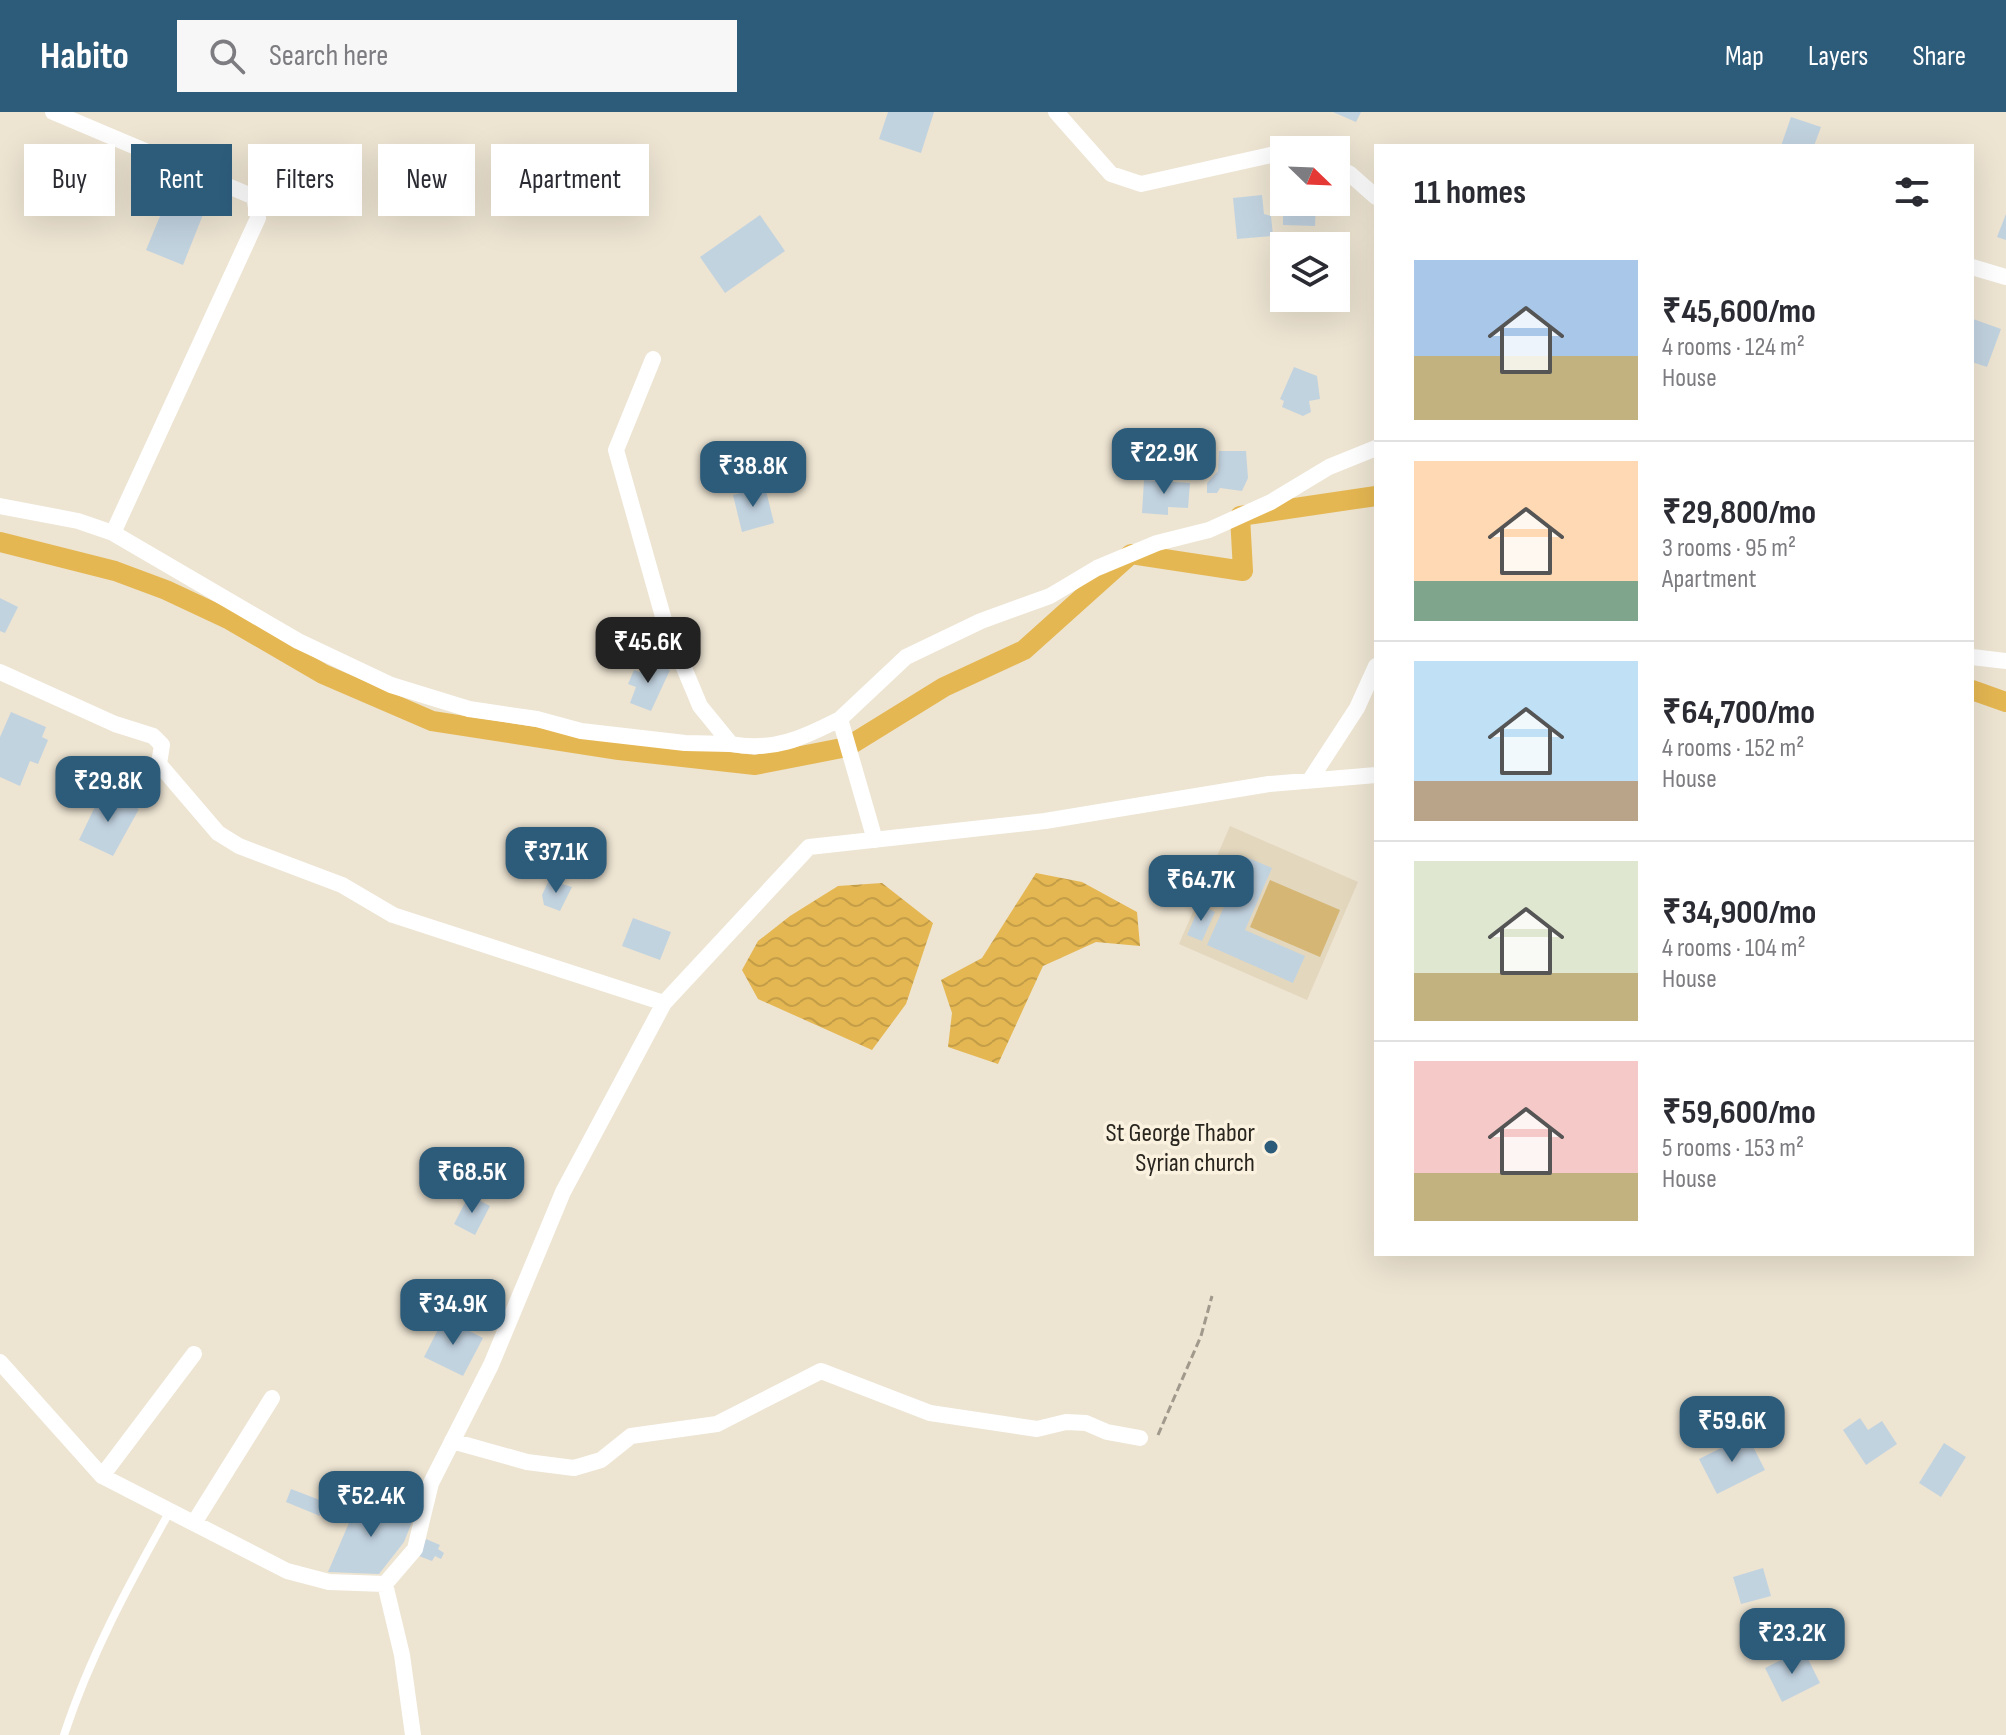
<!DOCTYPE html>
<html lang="en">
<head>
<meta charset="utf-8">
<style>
  body { margin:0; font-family:"Sofia Sans Condensed",sans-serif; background:#f7f7f7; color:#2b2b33; height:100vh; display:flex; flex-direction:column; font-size:30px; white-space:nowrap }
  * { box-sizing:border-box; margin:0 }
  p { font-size:26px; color:#7c7c81 }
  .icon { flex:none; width:44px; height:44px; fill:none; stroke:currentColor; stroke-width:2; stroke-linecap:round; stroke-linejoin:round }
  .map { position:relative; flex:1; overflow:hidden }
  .sheet { position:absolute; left:1374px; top:32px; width:600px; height:1112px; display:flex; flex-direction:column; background:#fff; border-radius:0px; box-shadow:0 8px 32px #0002 }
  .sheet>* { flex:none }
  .hud { position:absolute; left:24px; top:32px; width:760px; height:72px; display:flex; gap:16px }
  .needle { width:52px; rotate:113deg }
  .controls { position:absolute; left:1270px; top:24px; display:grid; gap:16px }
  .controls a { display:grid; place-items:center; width:80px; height:80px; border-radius:0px; background:#fff; box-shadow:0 8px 32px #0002; font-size:40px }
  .price { position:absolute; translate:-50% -68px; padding:0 18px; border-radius:16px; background:#2d5b7a; color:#fff; font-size:26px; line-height:52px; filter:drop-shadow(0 2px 4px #0008) }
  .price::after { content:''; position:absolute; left:50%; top:48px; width:24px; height:18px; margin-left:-12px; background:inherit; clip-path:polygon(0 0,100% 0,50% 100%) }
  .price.selected { background:#222; color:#fff }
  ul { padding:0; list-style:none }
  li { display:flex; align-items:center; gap:24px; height:200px; padding:0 40px }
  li+li { border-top:2px solid #e1e1e2 }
  li span { display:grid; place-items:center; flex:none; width:224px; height:160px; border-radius:0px; color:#555 }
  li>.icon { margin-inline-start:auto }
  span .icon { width:96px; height:96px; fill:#fffc; stroke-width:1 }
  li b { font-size:34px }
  h2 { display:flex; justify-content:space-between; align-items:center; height:96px; padding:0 40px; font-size:34px }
  .tag { padding:0 28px; border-radius:0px; background:#fff; box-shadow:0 8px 32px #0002; font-size:28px; line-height:72px }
  .tag.selected { background:#2d5b7a; color:#fff }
  header { display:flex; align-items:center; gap:48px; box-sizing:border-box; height:112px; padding:0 40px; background:#2d5b7a; color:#fff }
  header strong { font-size:38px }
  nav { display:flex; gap:44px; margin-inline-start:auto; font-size:28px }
  .search { width:560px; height:72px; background:#f7f7f7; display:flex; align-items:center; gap:20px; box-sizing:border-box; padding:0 28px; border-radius:0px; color:#7c7c81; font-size:30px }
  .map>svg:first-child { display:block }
  .built { fill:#e3d7be }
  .green { fill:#d5b675 }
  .water { fill:url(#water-waves) }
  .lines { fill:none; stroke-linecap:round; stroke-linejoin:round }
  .canal { stroke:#e5b752; stroke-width:20 }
  .building { fill:#c2d3e0 }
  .path { stroke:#a0998c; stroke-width:3; stroke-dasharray:8 4; stroke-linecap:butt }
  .service { stroke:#fff; stroke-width:8 }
  .minor { stroke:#fff; stroke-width:16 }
  .poi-dot { fill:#2d5b7a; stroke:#fbf1df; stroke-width:3 }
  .labels { text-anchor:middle; stroke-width:7; stroke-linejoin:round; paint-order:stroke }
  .poi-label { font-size:26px; fill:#29261f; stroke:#fbf1df; text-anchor:end }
</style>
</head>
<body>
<header>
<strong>Habito</strong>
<div class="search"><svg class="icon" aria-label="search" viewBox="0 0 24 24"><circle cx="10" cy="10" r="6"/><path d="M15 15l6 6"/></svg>Search here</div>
<nav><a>Map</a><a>Layers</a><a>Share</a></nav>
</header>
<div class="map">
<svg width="2006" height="1623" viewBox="0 0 2006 1623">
  <defs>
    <pattern id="water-waves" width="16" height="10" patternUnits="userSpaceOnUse" patternTransform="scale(2)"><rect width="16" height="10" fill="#e5b752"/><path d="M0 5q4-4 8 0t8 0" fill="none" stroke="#c49d47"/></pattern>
  </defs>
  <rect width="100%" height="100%" fill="#ede4d2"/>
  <path class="built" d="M1230,714L1358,770L1307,888L1179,832Z"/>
  <path class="green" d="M1270,768L1340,798L1320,845L1250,815Z"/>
  <path class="water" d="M1036,761L1082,770L1137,800L1140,834L1096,830L1043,854L998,952L948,935L952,901L941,868L982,846Z
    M882,771L933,811L906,892L872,938L758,887L742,858L758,829L790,804L838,774Z"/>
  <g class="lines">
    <path class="canal" d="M0,430L115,459L166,478L230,508L323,562L432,609L619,638L755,653L847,635L944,575L1024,538L1131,442L1243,459L1240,404L1376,384
      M1972,578L2006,590"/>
  </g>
  <path class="building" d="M888,0H934L921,41L879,27Z
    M1333,0H1361L1356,10Z
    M1791,5L1821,15L1814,34H1781Z
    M170,80L206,95L183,153L146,138Z
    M1262,83L1264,102L1271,104L1273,124L1237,127L1233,86Z
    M1283,90H1316L1315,114L1283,113Z
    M2006,102V128L1997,125Z
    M760,103L785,139L725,181L700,145Z
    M1973,207L2001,217L1987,255L1972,250Z
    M1294,255L1317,264L1320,287L1309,289L1311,300L1303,304L1282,295L1284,289L1280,287Z
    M1219,339H1246L1248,366L1242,379L1220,376L1217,381H1207V371L1218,359Z
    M1144,368L1190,371L1188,396L1168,395V403L1142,401Z
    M765,375L774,411L742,420L733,383Z
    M0,486L18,495L5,521L0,519Z
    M644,549L670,558L651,599L630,591L636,575L628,572L634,558L640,560Z
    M11,600L46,615L42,625L48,628L38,652L30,649L20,674L0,665V625Z
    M102,680L139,697L113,744L79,728Z
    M1246,745L1272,756L1245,818L1305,844L1293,871L1207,833Z
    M549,768L572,775L560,799L544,793L542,783Z
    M1200,793L1215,800L1202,829L1187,823Z
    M633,806L671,820L660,848L622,834Z
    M469,1083L490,1094L475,1123L454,1112Z
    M444,1206L483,1226L463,1264L424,1245Z
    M1860,1306L1868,1318L1882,1309L1897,1332L1866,1353L1843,1318Z
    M1747,1323L1765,1358L1717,1382L1699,1347Z
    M1944,1331L1966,1345L1941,1385L1919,1371Z
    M291,1377L325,1390L320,1404L286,1390Z
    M360,1385L414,1405L404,1430L379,1462L328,1460Z
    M426,1427L440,1433L438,1437L444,1441L441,1447L435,1444L432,1449L419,1444Z
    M1763,1456L1771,1484L1741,1492L1733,1465Z
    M1803,1537L1820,1571L1782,1590L1765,1556Z"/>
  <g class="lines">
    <path class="path" d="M1158,1323L1201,1224L1212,1184"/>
    <path class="service" d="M64,1623C90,1544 129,1472 170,1399"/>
    <path class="minor" d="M53,0L254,85L258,106L113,421
      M1056,0L1111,62L1141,72L1284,40
      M1336,55L1350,62L1376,85
      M1972,155L2006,165
      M653,247L616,338L664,508L700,594L731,632C773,640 803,626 840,607
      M0,394L78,409L113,421L298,529L391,573L469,597L537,607L581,619L685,631L731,632
      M1972,545L2006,549
      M0,560L115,612L153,624L162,633L159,652L218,721L239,734L342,773L393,803L664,891
      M1310,668L1357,596L1376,554
      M875,728L840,607L906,545L981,509L1050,484L1097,456L1157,431L1209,418L1271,390L1329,355L1376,336
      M0,1250L102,1364L287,1459L329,1470L385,1472L415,1437L431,1371L491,1253L563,1080L664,891L809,735L1045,709L1269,672L1376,663
      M452,1329L527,1350L574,1356L601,1348L631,1324L717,1312L821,1259L930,1301L1037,1317L1066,1310L1086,1311L1107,1320L1140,1326
      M102,1364L194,1242
      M194,1411L272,1286
      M385,1472L402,1543L413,1623"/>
  </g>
  <circle class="poi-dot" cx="1271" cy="1035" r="8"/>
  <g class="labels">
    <g class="poi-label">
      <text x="1255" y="1029">St George Thabor<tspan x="1255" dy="30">Syrian church</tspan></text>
    </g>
  </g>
</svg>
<div class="controls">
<a><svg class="needle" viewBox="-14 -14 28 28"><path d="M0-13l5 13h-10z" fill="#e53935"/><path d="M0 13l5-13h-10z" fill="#7c7c81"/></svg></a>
<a><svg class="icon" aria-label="layers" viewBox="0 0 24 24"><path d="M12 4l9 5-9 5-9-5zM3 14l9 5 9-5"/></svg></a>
</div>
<b class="price" style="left:1164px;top:384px">₹22.9K</b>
<b class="price" style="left:753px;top:397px">₹38.8K</b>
<b class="price selected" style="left:648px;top:573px">₹45.6K</b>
<b class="price" style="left:108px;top:712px">₹29.8K</b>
<b class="price" style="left:556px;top:783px">₹37.1K</b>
<b class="price" style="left:1201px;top:811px">₹64.7K</b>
<b class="price" style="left:472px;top:1103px">₹68.5K</b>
<b class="price" style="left:453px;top:1235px">₹34.9K</b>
<b class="price" style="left:1732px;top:1352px">₹59.6K</b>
<b class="price" style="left:371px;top:1427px">₹52.4K</b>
<b class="price" style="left:1792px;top:1564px">₹23.2K</b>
<div class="hud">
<a class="tag">Buy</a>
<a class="tag selected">Rent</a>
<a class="tag">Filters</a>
<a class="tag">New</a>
<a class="tag">Apartment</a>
</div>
<section class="sheet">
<h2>11 homes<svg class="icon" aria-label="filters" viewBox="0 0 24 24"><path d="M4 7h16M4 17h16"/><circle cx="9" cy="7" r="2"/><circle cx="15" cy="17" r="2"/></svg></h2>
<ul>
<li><span style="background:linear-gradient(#a9c7e8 60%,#c2b280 0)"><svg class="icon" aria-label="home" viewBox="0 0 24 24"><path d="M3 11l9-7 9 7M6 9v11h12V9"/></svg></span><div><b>₹45,600/mo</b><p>4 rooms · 124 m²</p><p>House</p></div></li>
<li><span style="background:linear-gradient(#ffd9b3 75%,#7fa58c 0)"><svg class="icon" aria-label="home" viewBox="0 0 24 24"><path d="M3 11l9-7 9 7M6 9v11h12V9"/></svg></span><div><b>₹29,800/mo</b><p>3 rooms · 95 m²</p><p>Apartment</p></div></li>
<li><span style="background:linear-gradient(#bfe0f5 75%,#b9a48a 0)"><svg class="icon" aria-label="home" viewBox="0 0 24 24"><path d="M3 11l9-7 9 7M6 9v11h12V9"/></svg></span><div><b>₹64,700/mo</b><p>4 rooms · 152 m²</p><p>House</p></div></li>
<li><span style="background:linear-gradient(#dfe7d0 70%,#c2b280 0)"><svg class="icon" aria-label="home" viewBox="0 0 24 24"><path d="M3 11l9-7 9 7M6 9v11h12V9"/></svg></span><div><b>₹34,900/mo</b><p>4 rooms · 104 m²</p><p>House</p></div></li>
<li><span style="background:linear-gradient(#f6c9c9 70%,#c2b280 0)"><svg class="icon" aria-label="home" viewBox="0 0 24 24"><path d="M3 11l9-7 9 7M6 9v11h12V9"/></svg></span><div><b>₹59,600/mo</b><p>5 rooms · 153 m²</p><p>House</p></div></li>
</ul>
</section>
</div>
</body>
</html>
